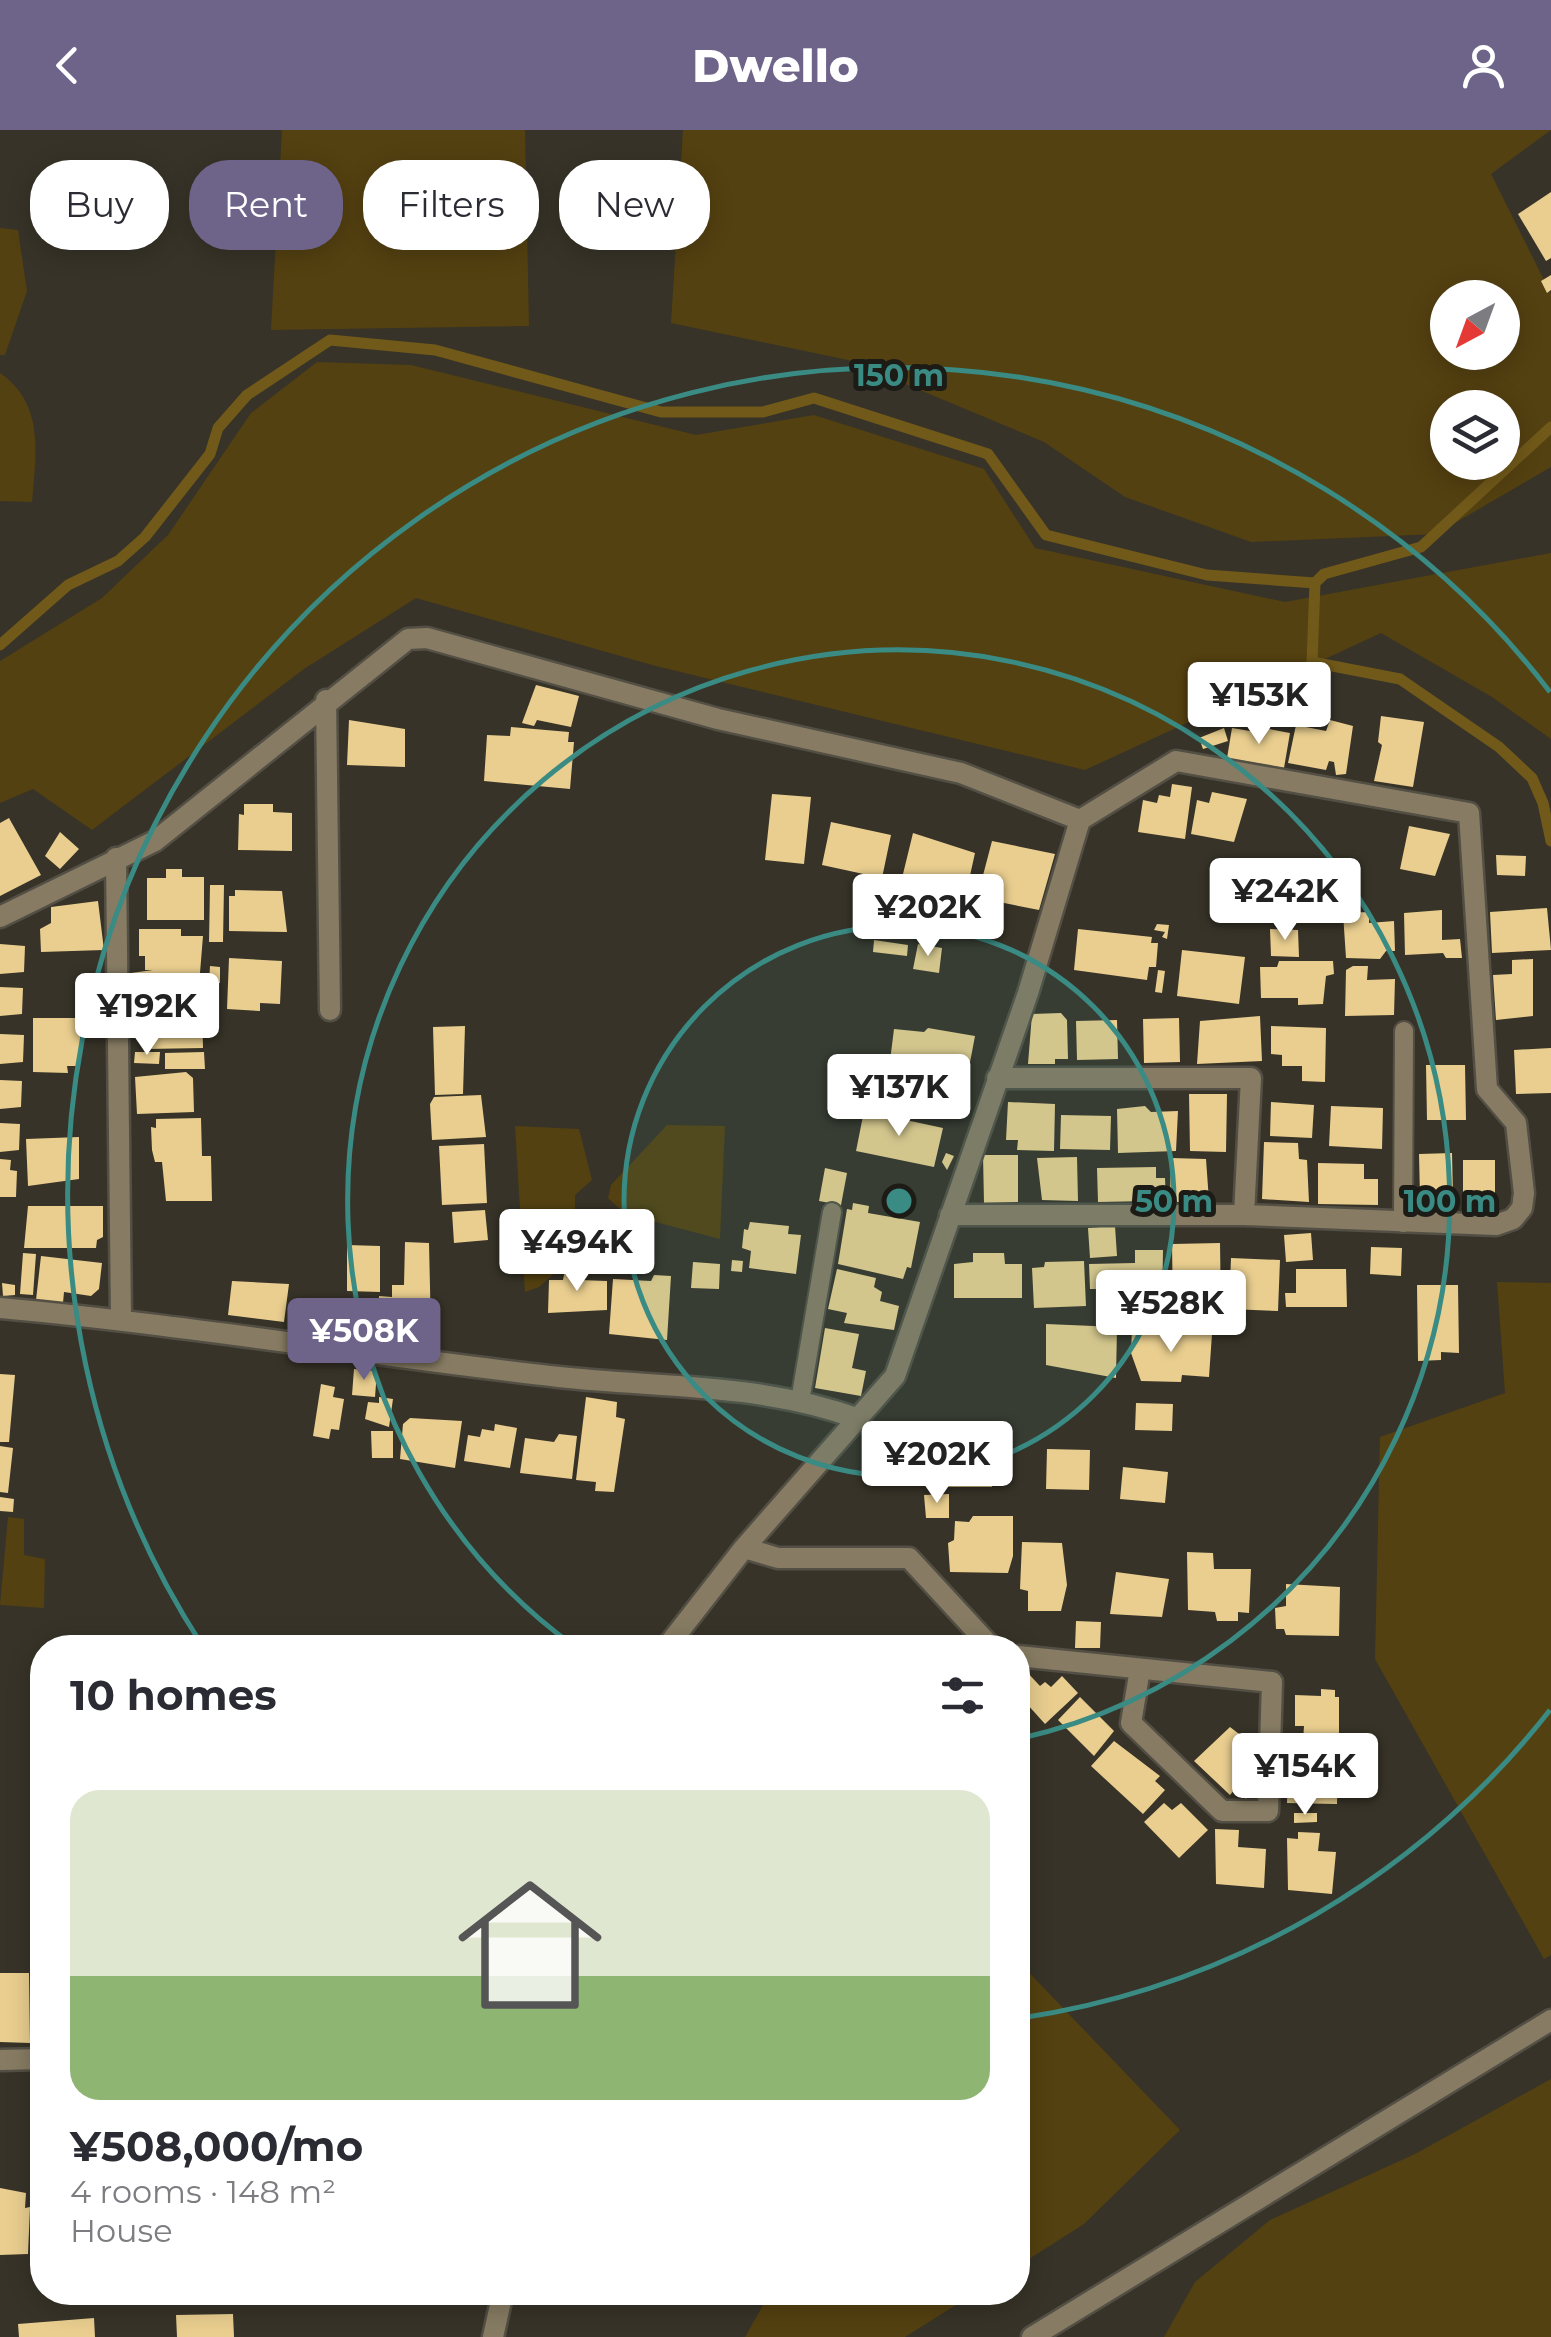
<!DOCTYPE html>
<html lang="en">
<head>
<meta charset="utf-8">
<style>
  body { margin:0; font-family:Montserrat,sans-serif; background:#f2f2f3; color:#2b2b33; height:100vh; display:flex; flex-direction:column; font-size:38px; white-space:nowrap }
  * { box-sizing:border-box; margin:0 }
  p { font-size:32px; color:#7c7c81 }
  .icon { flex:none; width:55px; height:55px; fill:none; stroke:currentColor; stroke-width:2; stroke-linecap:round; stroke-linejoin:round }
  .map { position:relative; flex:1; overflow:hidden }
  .sheet { position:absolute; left:30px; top:1505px; width:1000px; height:670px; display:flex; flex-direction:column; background:#fff; border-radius:40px; box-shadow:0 5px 25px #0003 }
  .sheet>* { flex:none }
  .banner { position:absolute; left:30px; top:30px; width:1000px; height:90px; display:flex; gap:20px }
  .needle { width:65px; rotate:221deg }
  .buttons { position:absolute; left:1430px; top:150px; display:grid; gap:20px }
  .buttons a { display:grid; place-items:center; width:90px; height:90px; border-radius:50%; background:#fff; box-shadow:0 5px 25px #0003; font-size:50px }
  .price { position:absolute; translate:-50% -85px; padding:0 22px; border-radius:10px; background:#fff; color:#222; font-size:32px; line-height:65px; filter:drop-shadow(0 2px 5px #0008) }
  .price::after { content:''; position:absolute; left:50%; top:60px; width:30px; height:22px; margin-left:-15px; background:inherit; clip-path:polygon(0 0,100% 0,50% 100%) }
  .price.current { background:#6e648a; color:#fff }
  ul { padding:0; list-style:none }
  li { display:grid; align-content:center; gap:20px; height:530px; padding:0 40px }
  li span { display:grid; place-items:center; height:310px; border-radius:30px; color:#555 }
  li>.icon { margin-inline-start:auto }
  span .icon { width:180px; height:180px; fill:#fffc; stroke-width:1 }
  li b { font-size:42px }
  h2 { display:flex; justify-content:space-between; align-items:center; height:120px; padding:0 40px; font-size:42px }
  .pill { padding:0 35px; border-radius:40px; background:#fff; box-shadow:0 5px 25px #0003; font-size:35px; line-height:90px }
  .pill.current { background:#6e648a; color:#fff }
  header { display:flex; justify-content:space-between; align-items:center; height:130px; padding:0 40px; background:#6e648a; color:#fff; font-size:45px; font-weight:800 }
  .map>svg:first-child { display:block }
  .green { fill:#544111; fill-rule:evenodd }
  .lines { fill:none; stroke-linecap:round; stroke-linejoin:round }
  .stream { stroke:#715919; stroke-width:11 }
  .building { fill:#e9ce8f }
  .service-casing { stroke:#534f44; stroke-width:22 }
  .minor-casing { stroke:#534f44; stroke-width:25 }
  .tertiary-casing { stroke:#534f44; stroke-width:25 }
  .service { stroke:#877c63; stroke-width:18 }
  .minor { stroke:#877c63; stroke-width:20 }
  .tertiary { stroke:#877c63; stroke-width:20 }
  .ring { fill:none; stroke:#3a8b84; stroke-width:5 }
  .centre { fill:#3a8b84; stroke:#1d1b16; stroke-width:5 }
  .ring-label { font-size:30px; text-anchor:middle; font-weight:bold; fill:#3a8b84; stroke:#1d1b16; stroke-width:10; stroke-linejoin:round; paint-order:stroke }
</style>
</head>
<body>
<header><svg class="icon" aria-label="back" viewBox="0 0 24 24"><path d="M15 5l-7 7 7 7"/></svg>Dwello<svg class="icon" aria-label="person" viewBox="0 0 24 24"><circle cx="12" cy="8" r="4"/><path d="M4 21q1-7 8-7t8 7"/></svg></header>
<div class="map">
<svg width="1551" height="2207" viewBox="0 0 1551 2207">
  <rect width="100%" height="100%" fill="#373328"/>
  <path class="green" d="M282,0H525L529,196L271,200Z
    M683,0H1551L1491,44L1551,164V337L1436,404L1251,412L1125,367L1044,312L848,230L671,193ZM1448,168H1502V222H1448ZM1448,278H1502V332H1448Z
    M0,98L18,100L27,161L5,225H0Z
    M317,232L411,235L696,305L814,285L984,339L1035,418L1285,472L1551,423V609L1492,567L1381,503L1085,640L652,535L416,468L304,539L92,700L33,659L0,673V531L102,468L168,405L251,283Z
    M0,243C45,274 36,324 32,372L0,371Z
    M667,995L725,996L720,1109L625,1084L608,1068L611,1055Z
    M515,996L579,999L592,1050L575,1065V1125L539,1157L525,1162Z
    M1497,1152L1551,1153V1825L1544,1829L1375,1529L1380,1307L1505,1263Z
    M8,1387L24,1389V1425L45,1429L44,1478L0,1475Z
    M1018,1831L1180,2000L1084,2094L1018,2136Z
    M1551,1949V2207H1164L1195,2152L1270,2090L1415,2024Z
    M770,2163V2162L975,2163L905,2207H745Z"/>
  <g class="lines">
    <path class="stream" d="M1551,297L1421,417L1324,444L1315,453L1312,532L1400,549L1499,617L1532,648L1543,673L1551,711
      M0,515L68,455L118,431L145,407L210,324L218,298L247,265L330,210L435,220L661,282H763L814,268L988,324L1046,405L1207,445L1315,453"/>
  </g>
  <path class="building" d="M1551,62V128L1546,131L1518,84Z
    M1551,145V160L1547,163L1541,151Z
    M536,555L579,566L571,597L537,590L534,596L522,593Z
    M1381,586L1424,592L1413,657L1374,651L1382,615L1378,612Z
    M349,590L405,599V637L347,635Z
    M1330,590L1353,596L1346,644L1336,645L1334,632L1329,631L1326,640L1288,633L1296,595L1326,601Z
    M511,597L569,602L568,612H574L570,659L484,651L487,605L510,606Z
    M1259,597L1290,603L1284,638L1227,628L1232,598L1256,602Z
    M1224,598L1228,611L1203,619L1199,608Z
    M1172,654L1192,657L1185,709L1138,702L1143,670L1157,673L1159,665L1170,667Z
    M1212,662L1247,669L1234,712L1191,704L1197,670L1209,673Z
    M772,664L811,667L804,734L765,730Z
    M244,674H273V682L292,683V721L238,720L239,684L244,685Z
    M9,688L41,745L0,766V693Z
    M831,692L891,705L882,748L822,735Z
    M1409,696L1450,704L1435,746L1400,739Z
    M60,702L79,719L60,739L45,726Z
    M913,703L975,723L967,759L903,744Z
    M992,711L1055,724L1039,780L999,772L998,763L994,777L976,772Z
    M1496,725L1526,726L1525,746L1497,745Z
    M166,739H182V747H204V790H147V748H166Z
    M210,755H224L223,812H209Z
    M235,760L282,761L287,802L229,801V766H235Z
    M98,771L104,820L41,822L40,799L51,793V777Z
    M1547,778L1551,820L1492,823L1490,782Z
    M1442,780V810L1460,809L1462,828H1446L1443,823L1405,825L1404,783Z
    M1369,782V793L1394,791L1395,821H1386L1380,829L1346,828L1343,783Z
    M1157,794L1169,795L1167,809L1162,807L1165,802L1154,800Z
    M139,799H181V806H203L199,855H131V843L153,840H145V826H139Z
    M1078,799L1152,807L1151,813H1158L1156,837H1149L1147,850L1074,840Z
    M1270,799L1298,800L1299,827L1271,826Z
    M874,810L908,815L907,826L873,822Z
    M0,814L25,816L24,842L0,844Z
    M918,814L942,818L939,843L913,839Z
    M1182,820L1245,827L1239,874L1177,866Z
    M229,828L282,831L280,874L260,873V881L227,879Z
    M1533,829V886L1496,890L1493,845L1512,844V830Z
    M1279,831H1333L1334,844L1326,846L1323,874L1298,875V868H1261L1260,837H1277Z
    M210,836L220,837V853H209Z
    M1353,836H1368L1367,850L1395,849L1394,885L1345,886L1346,840Z
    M1158,840L1165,841L1162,863L1155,862Z
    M0,857L23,858L22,884L0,886Z
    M202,876L203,918L146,919L142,877Z
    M1061,883L1067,890L1068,929H1055V934H1028L1032,884Z
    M1260,886L1262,931L1197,934L1200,891Z
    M33,888H80V936H67L68,943L33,942Z
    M1179,888L1180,932L1144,933L1143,889Z
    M1117,890L1118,929L1077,930L1076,891Z
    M465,896L463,964L435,965L433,897Z
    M1271,896L1326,898L1325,952L1302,951V936H1282V925L1271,924Z
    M928,898L975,906L968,943L945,940L944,956L897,947V932L890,931L894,899L924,902Z
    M0,904L24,905L23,932L0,934Z
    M1551,918V963L1516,964L1514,920Z
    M135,922H160L159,934L134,933Z
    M204,922L205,939H165V923Z
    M1426,935H1465L1466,990H1427Z
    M186,942L193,948L194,982L137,984L135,947Z
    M0,950L22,951L21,977L0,979Z
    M1189,964H1227L1226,1022L1190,1021Z
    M481,965L486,1007L432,1010L430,974L434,967Z
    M1008,972L1055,974L1054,1021L1017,1020L1018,1010H1006Z
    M1271,972L1314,975L1312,1008L1270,1006Z
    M1145,976L1151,982L1178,981L1176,1021L1118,1023L1117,979Z
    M1331,976L1383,978L1382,1019L1329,1016Z
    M864,981L943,998L934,1037L856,1021Z
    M1061,985L1111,986L1110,1020L1060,1019Z
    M201,988L202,1026H211L212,1071H166L162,1032H155L152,1020L151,997L156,998V989Z
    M0,993L20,994L19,1020L0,1022Z
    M79,1007V1049L28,1056L26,1009Z
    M1264,1012L1298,1013L1299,1029L1307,1030L1309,1072L1262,1069Z
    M484,1014L487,1073L442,1075L439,1016Z
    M946,1023L954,1026L947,1040L942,1032Z
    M1452,1023L1453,1066L1420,1067L1419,1024Z
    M983,1025H1018V1072L984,1073Z
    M1077,1027L1078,1071L1042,1070L1037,1028Z
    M1171,1028L1206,1029L1209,1071L1177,1072L1170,1066Z
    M0,1029L11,1030L10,1040L17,1041L16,1067H0Z
    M1463,1030H1495V1075H1463Z
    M1318,1033L1364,1034V1049H1378V1075L1318,1074Z
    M1156,1037V1048H1165L1166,1072H1157V1062H1149L1150,1071L1098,1072L1097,1038Z
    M825,1038L847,1043L841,1075L819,1071Z
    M853,1073L869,1076L868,1083L920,1092L911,1138L907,1137L903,1149L838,1134L847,1079L852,1080Z
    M28,1076H103V1107L97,1110L96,1118H24Z
    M485,1080L488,1110L454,1113L452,1082Z
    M750,1092L789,1096L788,1104L801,1105L796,1144L749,1138L751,1121L742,1118L744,1099L748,1100Z
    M1115,1096L1117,1126L1090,1128L1088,1098Z
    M1311,1103L1313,1130L1286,1132L1284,1105Z
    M405,1112L429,1113L431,1201L420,1200V1214L378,1208L379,1166L392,1167V1155H404Z
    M1220,1113L1221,1180H1173L1172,1114Z
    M347,1115L380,1116V1162L347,1161Z
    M1371,1117L1402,1118L1401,1146L1370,1144Z
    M1135,1120H1163L1162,1177L1101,1176L1102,1159H1090L1089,1134L1135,1133Z
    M23,1123L36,1124L33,1165L20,1164Z
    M973,1123H1004L1005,1134H1022V1168H954V1134L973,1132Z
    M41,1126L102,1133L99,1159L91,1166L64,1162L63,1173L36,1170Z
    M1231,1128L1280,1130L1278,1181L1229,1179Z
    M732,1130L743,1131L742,1142L731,1141Z
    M1084,1131L1086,1176L1034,1178L1032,1138L1044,1137L1045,1132Z
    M693,1132L720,1134L719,1159L691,1158Z
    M837,1139L876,1148L874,1157L882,1162L880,1171L899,1176L894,1200L844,1193L847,1183L828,1179Z
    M1296,1139H1346L1347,1177H1286L1285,1163H1296Z
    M565,1140L579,1141L580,1150L607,1151V1180L548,1183L549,1150H563Z
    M654,1145L671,1146L667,1210L609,1204L613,1149L651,1151Z
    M232,1151L289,1154L284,1192L228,1185Z
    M2,1153L15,1155V1165L3,1166Z
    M1417,1155H1458L1459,1223L1441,1222V1230L1418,1231Z
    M352,1170L374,1171L373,1206L352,1205Z
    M1046,1194L1117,1197L1116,1248L1046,1235Z
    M825,1198L859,1204L852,1238L866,1241L861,1266L815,1258Z
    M1132,1199L1212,1204L1209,1247L1182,1245L1181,1252L1141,1251L1131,1223Z
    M354,1239L377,1241L375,1267L352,1265Z
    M0,1244L15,1245L9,1312H0Z
    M321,1254L335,1257L333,1267L344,1269L339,1300L331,1299L329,1309L313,1306Z
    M379,1267L393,1269L389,1297L365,1289L368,1272L379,1273Z
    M586,1267L617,1272L616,1287L625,1289L614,1362L595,1361L596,1352L576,1350Z
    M1136,1273L1173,1274L1172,1301L1135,1300Z
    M410,1288L462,1291L455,1338L400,1329L403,1294Z
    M495,1294L517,1298L510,1338L464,1331L468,1305L480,1307L482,1299L494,1301Z
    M371,1301H393V1328H372Z
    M559,1304L577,1306L572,1349L520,1343L525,1308L554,1312Z
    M0,1316L13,1318L8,1363L0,1362Z
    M923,1318L994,1334L992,1357H927Z
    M1047,1319L1090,1320L1089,1360L1046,1359Z
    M1123,1337L1168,1342L1165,1373L1120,1369Z
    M949,1364V1388H926L924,1365Z
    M0,1367L14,1369L13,1382L0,1381Z
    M973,1386H1013V1426L1008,1443L950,1442L948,1413L954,1410L955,1391L969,1392Z
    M1022,1412L1062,1413L1067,1455L1061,1481H1028V1461L1020,1459Z
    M1187,1422L1213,1423L1214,1439H1251L1249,1483L1238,1482V1491H1217L1215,1482L1188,1480Z
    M1116,1442L1169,1449L1162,1487L1110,1484Z
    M1286,1454L1340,1457L1339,1506L1286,1505L1284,1499H1276L1275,1478L1286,1476Z
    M1076,1491L1101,1492L1100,1518H1075Z
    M1025,1540L1040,1556L1045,1552L1051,1557L1062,1546L1078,1563L1045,1594L1018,1564V1547Z
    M1321,1559L1335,1560V1567H1339V1612L1303,1611L1304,1596H1295V1565L1321,1566Z
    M1080,1567L1114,1601L1094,1626L1058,1590Z
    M1230,1597L1243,1607L1233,1619L1254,1637L1245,1647L1256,1656L1246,1669L1235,1659L1230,1665L1194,1631Z
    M1114,1611L1160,1646L1155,1651L1165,1660L1143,1684L1091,1636Z
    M1283,1615H1310V1628L1284,1627Z
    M1288,1635L1338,1636L1337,1674L1287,1673Z
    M1164,1673L1172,1680L1181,1673L1208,1700L1179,1728L1144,1692Z
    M1294,1683H1317V1692L1294,1693Z
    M1215,1699L1239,1700L1238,1717L1266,1719L1264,1758L1216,1754Z
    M1298,1702L1320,1703L1318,1721L1336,1722L1332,1764L1288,1760L1287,1708L1298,1709Z
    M0,1843H29L30,1913L0,1912Z
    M0,2058L26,2063L25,2078L30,2077L28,2124L0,2125Z
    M33,2111L42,2112V2127L33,2126Z
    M233,2184L234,2207H177L176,2185Z
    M94,2188L95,2207H19L18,2194Z"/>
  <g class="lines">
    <defs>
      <path id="service" d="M1403,1093L1404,901
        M800,1271L832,1082"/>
      <path id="minor" d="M326,570L330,880
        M116,728L121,1189
        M0,787L155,711L408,509L427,508L718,589L961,643L1080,690
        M997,948H1251L1244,1085
        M0,1178C187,1195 372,1226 559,1247C660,1258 762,1253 859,1289
        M744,1418L778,1428H909L992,1518
        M666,1518L744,1418L895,1246L1028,863L1080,690L1176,631L1469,683L1487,959L1516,993L1524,1063L1522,1078L1513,1089L1496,1095L1244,1085H950
        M1018,1526L1272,1552L1268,1681H1222L1131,1593L1140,1539
        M0,1930L42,1929
        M493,2207L503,2162"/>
      <path id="tertiary" d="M1032,2207L1551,1890"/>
    </defs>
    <use href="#service" class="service-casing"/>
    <use href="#minor" class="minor-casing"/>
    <use href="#tertiary" class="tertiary-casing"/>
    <use href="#service" class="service"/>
    <use href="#minor" class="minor"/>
    <use href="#tertiary" class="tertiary"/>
  </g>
  <circle cx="899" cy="1071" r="275" fill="#3a8b84" fill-opacity=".12"/>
  <g class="ring">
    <circle cx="899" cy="1071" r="275"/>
    <path d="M575 1517A551 551 0 1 1 1018 1609"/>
    <path d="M1550 1580A826 826 0 0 1 1021 1888M202 1515A826 826 0 0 1 1550 562"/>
  </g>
  <circle cx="899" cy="1071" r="15" class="centre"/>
  <g class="ring-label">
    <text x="899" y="256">150 m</text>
    <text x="1174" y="1082">50 m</text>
    <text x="1450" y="1082">100 m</text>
  </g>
</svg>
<div class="buttons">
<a><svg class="needle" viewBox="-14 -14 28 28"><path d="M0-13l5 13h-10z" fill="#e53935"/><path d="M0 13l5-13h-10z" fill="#7c7c81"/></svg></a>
<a><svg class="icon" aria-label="layers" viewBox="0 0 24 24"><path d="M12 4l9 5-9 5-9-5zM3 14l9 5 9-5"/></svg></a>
</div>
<b class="price" style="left:1259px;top:617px">¥153K</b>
<b class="price" style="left:1285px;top:813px">¥242K</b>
<b class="price" style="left:928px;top:829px">¥202K</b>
<b class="price" style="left:147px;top:928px">¥192K</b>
<b class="price" style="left:899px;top:1009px">¥137K</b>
<b class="price" style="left:577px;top:1164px">¥494K</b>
<b class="price" style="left:1171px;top:1225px">¥528K</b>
<b class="price current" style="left:364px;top:1253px">¥508K</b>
<b class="price" style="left:937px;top:1376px">¥202K</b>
<b class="price" style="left:1305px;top:1688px">¥154K</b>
<div class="banner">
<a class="pill">Buy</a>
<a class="pill current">Rent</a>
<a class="pill">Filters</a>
<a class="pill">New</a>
</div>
<section class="sheet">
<h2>10 homes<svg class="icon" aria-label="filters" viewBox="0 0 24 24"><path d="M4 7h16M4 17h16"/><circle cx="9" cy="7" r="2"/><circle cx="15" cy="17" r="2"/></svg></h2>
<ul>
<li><span style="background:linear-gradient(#dfe7d0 60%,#8fb573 0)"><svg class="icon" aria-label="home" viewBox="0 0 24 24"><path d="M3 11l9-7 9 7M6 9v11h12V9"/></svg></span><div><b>¥508,000/mo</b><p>4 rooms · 148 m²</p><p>House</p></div></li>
</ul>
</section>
</div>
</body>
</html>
